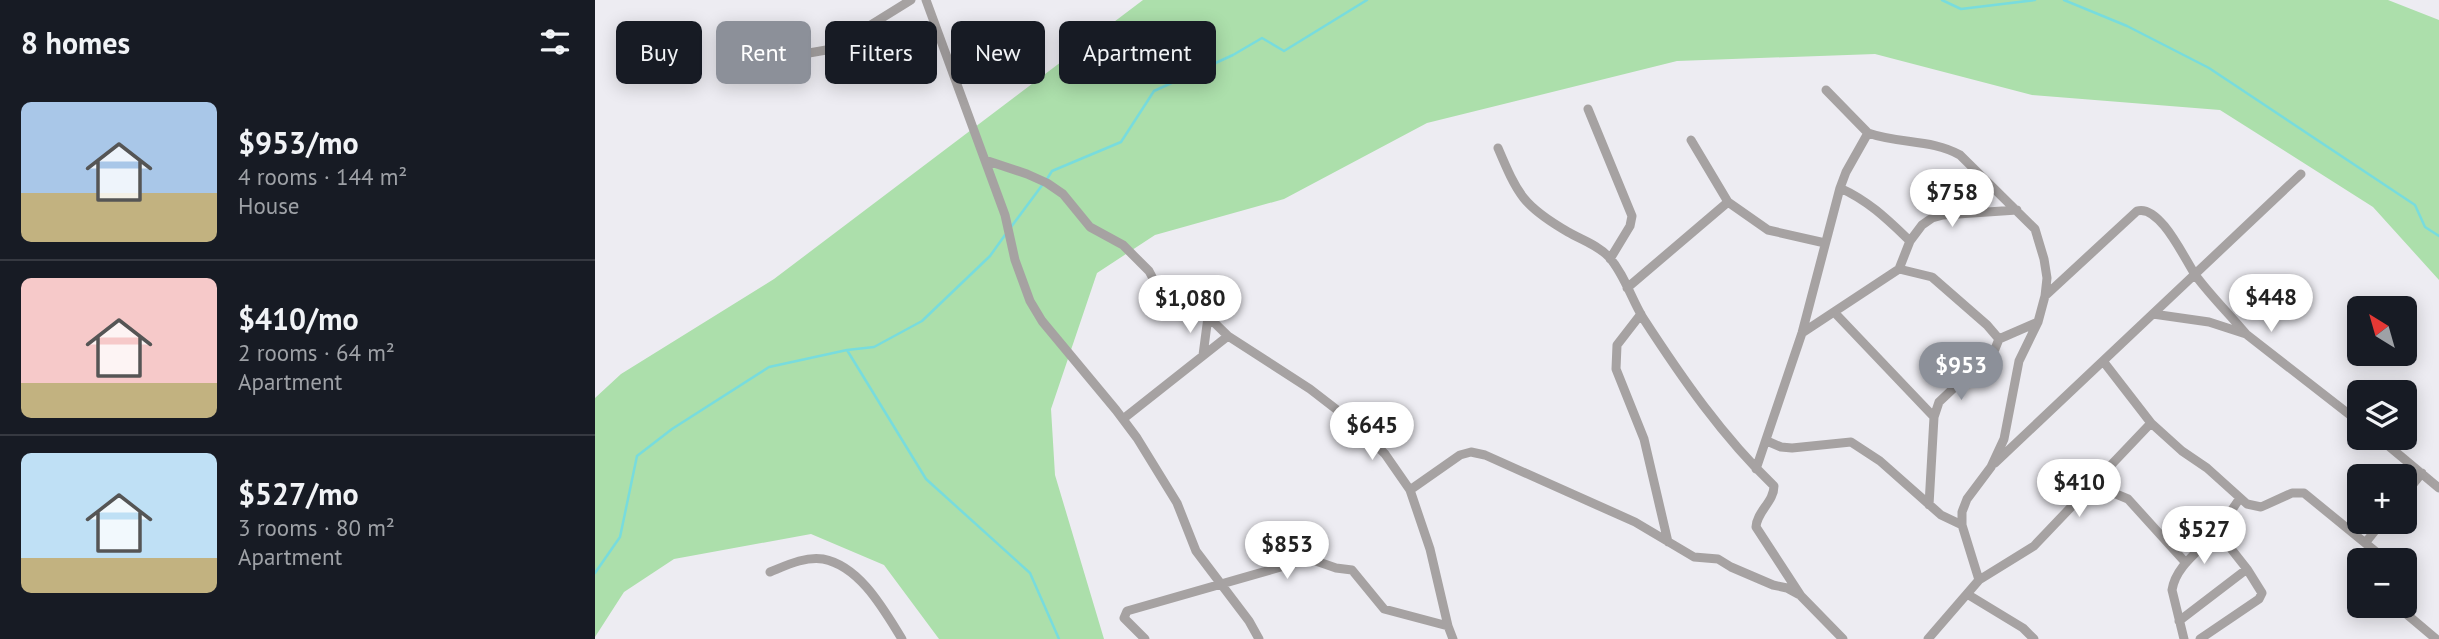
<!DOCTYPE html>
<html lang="en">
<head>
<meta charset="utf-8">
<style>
  body { margin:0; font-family:"PT Sans",sans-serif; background:#20242c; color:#f1f3f6; height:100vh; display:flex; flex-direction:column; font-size:26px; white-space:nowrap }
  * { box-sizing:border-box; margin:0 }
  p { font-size:23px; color:#9ea1a6 }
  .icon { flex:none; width:38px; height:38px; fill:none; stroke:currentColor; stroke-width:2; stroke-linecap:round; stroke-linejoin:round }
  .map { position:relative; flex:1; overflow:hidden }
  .drawer { display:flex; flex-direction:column; background:#171b24; width:595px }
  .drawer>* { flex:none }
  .guide { position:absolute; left:21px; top:21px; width:665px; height:63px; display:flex; gap:14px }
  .needle { width:46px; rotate:323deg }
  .fabs { position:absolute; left:1752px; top:296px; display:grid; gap:14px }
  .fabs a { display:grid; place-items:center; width:70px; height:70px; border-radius:10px; background:#171b24; box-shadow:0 4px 18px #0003; font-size:35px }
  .price { position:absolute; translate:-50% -60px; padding:0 16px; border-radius:24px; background:#fff; color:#222; font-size:23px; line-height:46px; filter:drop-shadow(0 2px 4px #0008) }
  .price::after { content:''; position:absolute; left:50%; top:42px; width:21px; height:16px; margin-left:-10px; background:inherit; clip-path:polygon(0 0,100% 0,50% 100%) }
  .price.on { background:#8c9099; color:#fff }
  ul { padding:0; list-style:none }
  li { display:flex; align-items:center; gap:21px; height:175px; padding:0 21px }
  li+li { border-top:2px solid #363941 }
  li span { display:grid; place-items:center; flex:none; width:196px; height:140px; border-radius:10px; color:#555 }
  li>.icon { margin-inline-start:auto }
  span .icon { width:84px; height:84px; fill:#fffc; stroke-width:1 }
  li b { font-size:30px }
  h2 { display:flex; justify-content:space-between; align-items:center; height:84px; padding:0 21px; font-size:30px }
  .chip { padding:0 24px; border-radius:10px; background:#171b24; box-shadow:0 4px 18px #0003; font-size:24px; line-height:63px }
  .chip.on { background:#8c9099; color:#fff }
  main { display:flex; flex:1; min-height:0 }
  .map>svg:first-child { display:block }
  .green { fill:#acdfab }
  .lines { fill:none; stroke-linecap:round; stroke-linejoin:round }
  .stream { stroke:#78dcdd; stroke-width:2.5 }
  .minor { stroke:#a6a2a2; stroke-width:9 }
</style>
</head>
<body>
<main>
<section class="drawer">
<h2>8 homes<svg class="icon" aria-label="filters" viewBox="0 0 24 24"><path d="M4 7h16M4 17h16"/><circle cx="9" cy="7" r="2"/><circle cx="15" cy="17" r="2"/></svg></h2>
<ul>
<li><span style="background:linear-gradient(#a9c7e8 65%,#c2b280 0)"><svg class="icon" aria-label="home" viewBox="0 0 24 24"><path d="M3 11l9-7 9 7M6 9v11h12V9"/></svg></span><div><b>$953/mo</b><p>4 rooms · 144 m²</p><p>House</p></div></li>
<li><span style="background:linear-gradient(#f6c9c9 75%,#c2b280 0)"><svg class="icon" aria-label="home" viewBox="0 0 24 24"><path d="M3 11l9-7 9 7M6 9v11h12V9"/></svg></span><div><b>$410/mo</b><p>2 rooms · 64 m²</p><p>Apartment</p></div></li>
<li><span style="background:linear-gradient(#bfe0f5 75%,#c2b280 0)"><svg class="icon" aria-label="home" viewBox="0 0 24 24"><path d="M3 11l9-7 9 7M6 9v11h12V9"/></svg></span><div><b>$527/mo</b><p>3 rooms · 80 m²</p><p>Apartment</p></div></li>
</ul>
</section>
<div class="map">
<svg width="1844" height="639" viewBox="0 0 1844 639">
  <rect width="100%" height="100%" fill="#edecf2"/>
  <path class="green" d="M548,0H1793L1844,20V280L1778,207L1625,110L1437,95L1280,54L1082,61L832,123L689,199L560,235L502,273L456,409L460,475L509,639H344L289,565L216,534L79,559L29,592L0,637V398L26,374L179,279Z"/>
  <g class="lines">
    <path class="stream" d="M1347,0L1366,9L1440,0
      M1469,0L1532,26L1614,68L1820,205L1830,227L1844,236
      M452,179L457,171L526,142L559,91L638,55L667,38L689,51L772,0
      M416,227L448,184
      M252,350L331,479L435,573L464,639
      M0,573L25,537L42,456L77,429L174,367L252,350L279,347L327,321L395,256L410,235"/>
    <path class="minor" d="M331,0L410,215L420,260L435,301L447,321L521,410L542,438L582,503L601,551L654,621L664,639
      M191,57L237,49L316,0
      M993,109L1037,216L1035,226L1015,259
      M1273,133C1304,144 1337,139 1365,155L1440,229L1449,259L1452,278L1450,296L1443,322L1424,361L1409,439L1396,467L1372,499L1367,512V525L1384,580
      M903,148C923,195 928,206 973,232C987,240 1003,245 1014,257C1029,274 1036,298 1048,318C1087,378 1127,436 1179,486C1179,502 1162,511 1161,527L1206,596L1248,639
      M390,160L432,174L452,183L468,194L495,227L528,245L554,271L563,288L594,298L633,336L715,389L759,423L790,454L815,490L835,549L853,626L858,639
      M1245,188C1274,201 1293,220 1315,241
      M1133,202L1173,230L1230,243
      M1304,269L1337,277L1392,325L1404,339
      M1032,288L1133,202L1096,140
      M1450,296L1542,211C1565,204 1590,260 1601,276C1616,296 1635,315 1651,334
      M1239,312L1339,417
      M1046,314L1022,345L1021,369L1049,439L1073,542
      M1558,314L1614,322L1651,334L1764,422
      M1207,333L1304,269L1315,241L1327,225L1337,218L1348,215L1422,210
      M608,355L613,317
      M1508,361L1556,423L1587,451L1612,468L1652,504L1666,507L1697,493H1709L1791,560
      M528,419L633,336
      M1784,438L1844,488
      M1172,441L1186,447L1197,448L1256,442L1285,461L1346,515L1367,525
      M1400,463L1706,174
      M1161,469L1207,333L1245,188L1251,172L1273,133L1231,90
      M1497,484L1533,499L1591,563
      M815,490L865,455L876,452L890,455L1040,522L1099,557L1123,559L1136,567L1178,585L1192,588L1203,594
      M1810,494L1827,473
      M1334,505L1339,417L1344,402L1400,349L1404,339L1443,322
      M1771,542L1787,522
      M175,572C190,566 210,556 228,559C265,566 289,610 307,639
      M1372,594L1428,628L1439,639
      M1802,606L1841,639
      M1584,621L1652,569
      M550,639L529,618L532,611L703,562L718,560L741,568L757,570L789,609L853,626
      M1333,639L1384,580L1439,546L1556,423
      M1589,639L1577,590C1581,564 1608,549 1623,530C1631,519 1638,508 1645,498
      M1605,639L1664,599L1667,593L1652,569L1622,531"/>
  </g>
</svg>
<div class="fabs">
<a><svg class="needle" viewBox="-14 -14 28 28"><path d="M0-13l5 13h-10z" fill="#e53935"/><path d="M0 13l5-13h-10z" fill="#9ea1a6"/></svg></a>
<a><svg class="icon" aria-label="layers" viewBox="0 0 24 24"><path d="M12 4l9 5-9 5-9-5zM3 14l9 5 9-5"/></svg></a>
<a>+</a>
<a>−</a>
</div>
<b class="price" style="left:1357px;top:229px">$758</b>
<b class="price" style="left:1676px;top:334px">$448</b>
<b class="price" style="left:595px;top:335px">$1,080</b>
<b class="price on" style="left:1366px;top:402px">$953</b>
<b class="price" style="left:777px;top:462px">$645</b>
<b class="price" style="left:1484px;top:519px">$410</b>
<b class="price" style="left:1609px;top:566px">$527</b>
<b class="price" style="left:692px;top:581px">$853</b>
<div class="guide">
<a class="chip">Buy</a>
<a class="chip on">Rent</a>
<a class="chip">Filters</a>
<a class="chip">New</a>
<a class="chip">Apartment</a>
</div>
</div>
</main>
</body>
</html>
